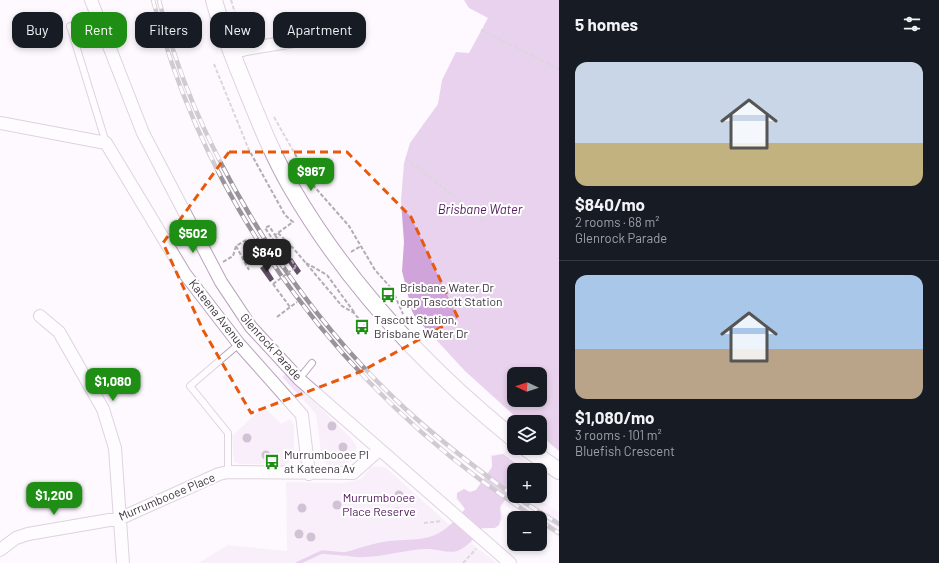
<!DOCTYPE html>
<html lang="en">
<head>
<meta charset="utf-8">
<style>
  body { margin:0; font-family:Barlow,sans-serif; background:#242831; color:#f1f3f6; height:100vh; display:flex; flex-direction:column; font-size:15px; white-space:nowrap }
  * { box-sizing:border-box; margin:0 }
  p { font-size:13px; color:#9ea1a6 }
  .icon { flex:none; width:22px; height:22px; fill:none; stroke:currentColor; stroke-width:2; stroke-linecap:round; stroke-linejoin:round }
  .map { position:relative; flex:1; overflow:hidden }
  .drawer { display:flex; flex-direction:column; background:#171b24; width:380px }
  .drawer>* { flex:none }
  .hud { position:absolute; left:12px; top:12px; width:380px; height:36px; display:flex; gap:8px }
  .needle { width:26px; rotate:274deg }
  .fabs { position:absolute; left:507px; top:367px; display:grid; gap:8px }
  .fabs a { display:grid; place-items:center; width:40px; height:40px; border-radius:8px; background:#171b24; box-shadow:0 2px 6px #0003; font-size:20px }
  .price { position:absolute; translate:-50% -34px; padding:0 9px; border-radius:8px; background:#1f8e15; color:#fff; font-size:13px; line-height:26px; filter:drop-shadow(0 1px 2px #0008) }
  .price::after { content:''; position:absolute; left:50%; top:24px; width:12px; height:9px; margin-left:-6px; background:inherit; clip-path:polygon(0 0,100% 0,50% 100%) }
  .price.on { background:#222; color:#fff }
  ul { padding:0; list-style:none }
  li { display:grid; align-content:center; gap:8px; height:212px; padding:0 16px }
  li+li { border-top:1px solid #363941 }
  li span { display:grid; place-items:center; height:124px; border-radius:12px; color:#555 }
  li>.icon { margin-inline-start:auto }
  span .icon { width:72px; height:72px; fill:#fffc; stroke-width:1 }
  li b { font-size:17px }
  h2 { display:flex; justify-content:space-between; align-items:center; height:48px; padding:0 16px; font-size:17px }
  .tag { padding:0 14px; border-radius:12px; background:#171b24; box-shadow:0 2px 6px #0003; font-size:14px; line-height:36px }
  .tag.on { background:#1f8e15; color:#fff }
  main { display:flex; flex:1; min-height:0 }
  .map>svg:first-child { display:block }
  .built { fill:#f9e9fd }
  .green { fill:#f4e3f8 }
  .water { fill:#d0a3da; fill-rule:evenodd }
  .lines { fill:none; stroke-linecap:round; stroke-linejoin:round }
  .stream { stroke:#d0a3da; stroke-width:3.5 }
  .building { fill:#624f66 }
  .lane-casing { stroke:#b8a3bc; stroke-width:8 }
  .street-casing { stroke:#b8a3bc; stroke-width:14 }
  .secondary-casing { stroke:#b8a3bc; stroke-width:18 }
  .path { stroke:#b2acb3; stroke-width:2; stroke-dasharray:4 2; stroke-linecap:butt }
  .lane { stroke:#fff; stroke-width:6 }
  .street { stroke:#fff; stroke-width:12 }
  .secondary { stroke:#fff; stroke-width:16 }
  .rail-casing { stroke:#99939a; stroke-width:4.5 }
  .rail { stroke:#fff; stroke-width:3; stroke-dasharray:9; stroke-linecap:butt }
  .path-bridge { stroke:#b2acb3; stroke-width:2; stroke-dasharray:4 2; stroke-linecap:butt }
  .tree { fill:#9d7ea4 }
  .marked { fill:none; stroke:#e8590c; stroke-width:3; stroke-dasharray:8 5; stroke-linejoin:round }
  .labels { text-anchor:middle; stroke-width:4; stroke-linejoin:round; paint-order:stroke }
  .poi-label { font-size:12px; fill:#3c343e; stroke:#fff; text-anchor:start }
  .street-label { font-size:12px; fill:#3c343e; stroke:#fff }
  .park-label { font-size:12px; fill:#4f195a; stroke:#fff }
  .water-label { font-size:13px; font-style:italic; fill:#521c5e; stroke:#fff }
</style>
</head>
<body>
<main>
<div class="map">
<svg width="559" height="563" viewBox="0 0 559 563">
  <rect width="100%" height="100%" fill="#fdf9fe"/>
  <path class="built" d="M514,487V496H531L559,512V538L540,527V518H526L502,504Z"/>
  <path class="green" d="M286,374L351,438L357,447C352,465 346,465 329,466L322,459L316,414L282,377Z
    M264,406L281,424L290,419L294,424V457L286,465L240,464L234,462L232,436Z
    M509,449L530,464L527,470H514C514,475 515,482 514,486C511,498 495,504 504,517C499,529 494,527 483,529L471,543L497,563H198L228,545L287,551L286,482L343,483L361,479L371,467L380,466L386,468L451,526L465,509L456,499L457,493L464,489L470,492L476,490L492,467L490,455L503,454Z"/>
  <path class="water" d="M464,0H559V451L540,435V422H522L519,420L465,371L415,317L412,311L402,271L404,242L401,201L404,163L410,143L438,104L442,80L456,52L469,53L488,18L469,8ZM514,374H540V400H514Z
    M503,454L525,470H514V487L500,507L501,517L499,525L495,528H482C475,537 468,547 457,551C446,554 437,548 426,549C398,550 368,563 340,554C356,549 373,543 389,541C429,538 437,542 465,509L457,498V493L464,489L470,492L476,490L492,467V456Z"/>
  <g class="lines">
    <path class="stream" d="M298,563L322,552L344,554"/>
  </g>
  <path class="building" d="M292,258L301,271L297,275L287,261Z
    M265,265L274,279L270,282L260,268Z"/>
  <g class="lines">
    <defs>
      <path id="lane" d="M70,26L106,143
        M299,379L312,363
        M228,472V433L190,386L239,344"/>
      <path id="street" d="M91,0L143,133L221,282L251,327L299,379L510,563
        M232,53L246,49L319,37
        M0,123L106,143L185,274L239,344L302,415L309,474
        M40,316L59,332L103,409L115,448L123,563
        M0,550L16,538L28,534L121,518L219,474L228,472L353,473L379,450"/>
      <path id="secondary" d="M214,0C222,31 235,61 247,91C260,123 273,156 291,187C348,285 426,368 514,439
        M526,448L559,471"/>
    </defs>
    <use href="#lane" class="lane-casing"/>
    <use href="#street" class="street-casing"/>
    <use href="#secondary" class="secondary-casing"/>
    <path class="path" d="M231,0L243,38
      M481,30L559,69
      M214,64L249,150L285,215L293,222L275,235L269,226L265,228L276,244
      M274,117L312,184L349,226L375,270L392,289L403,314
      M406,158L486,222
      M278,233L294,249L342,306L354,313L364,325
      M275,235L296,267
      M236,246L249,270
      M351,252L361,246
      M223,262L233,256L236,246L246,240L253,242L258,250
      M306,263L327,275L354,312
      M273,284L290,307
      M277,317L297,302
      M424,523L442,521
      M463,563L476,549"/>
    <use href="#lane" class="lane"/>
    <use href="#street" class="street"/>
    <use href="#secondary" class="secondary"/>
    <defs>
      <path id="rail" d="M153,0C207,213 351,401 536,518
        M159,0C193,143 289,298 395,399C432,435 473,466 514,496
        M514,496L559,524
        M540,521L559,533"/>
    </defs>
    <use href="#rail" class="rail-casing"/>
    <use href="#rail" class="rail"/>
    <path class="path-bridge" d="M273,284L296,267"/>
  </g>
  <g class="tree">
    <circle cx="332" cy="426" r="4.5"/>
    <circle cx="247" cy="438" r="4.5"/>
    <circle cx="343" cy="447" r="4.5"/>
    <circle cx="266" cy="455" r="4.5"/>
    <circle cx="399" cy="495" r="4.5"/>
    <circle cx="337" cy="505" r="4.5"/>
    <circle cx="302" cy="508" r="4.5"/>
    <circle cx="397" cy="512" r="4.5"/>
    <circle cx="299" cy="534" r="4.5"/>
    <circle cx="311" cy="537" r="4.5"/>
  </g>
  <path d="M0 0H559V563H0ZM229,152H347L411,217L458,318L362,371L251,413L203,330L163,243Z" fill="#fdf9fe" fill-opacity=".55" fill-rule="evenodd"/>
  <path class="marked" d="M229,152H347L411,217L458,318L362,371L251,413L203,330L163,243Z"/>
  <defs>
    <symbol id="bus-bare" viewBox="-9 -9 18 18"><path d="M-5-6H5V4H4V6H2V4H-2V6H-4V4H-5ZM-3.5-4V0h7V-4ZM-3.5 1.2v1.5H-2V1.2ZM2 1.2v1.5H3.5V1.2Z" fill="#1f8e15" stroke="#fff" stroke-width="2.5" paint-order="stroke"/></symbol>
  </defs>
  <g fill-rule="evenodd">
    <use href="#bus-bare" x="377" y="284" width="22" height="22"/>
    <use href="#bus-bare" x="351" y="316" width="22" height="22"/>
    <use href="#bus-bare" x="261" y="451" width="22" height="22"/>
  </g>
  <g class="labels">
    <g class="poi-label">
      <text x="400" y="292">Brisbane Water Dr<tspan x="400" dy="14">opp Tascott Station</tspan></text>
      <text x="374" y="324">Tascott Station,<tspan x="374" dy="14">Brisbane Water Dr</tspan></text>
      <text x="284" y="459">Murrumbooee Pl<tspan x="284" dy="14">at Kateena Av</tspan></text>
    </g>
    <g class="street-label">
      <text transform="translate(217 314) rotate(52)" y="4">Kateena Avenue</text>
      <text transform="translate(271 347) rotate(48)" y="4">Glenrock Parade</text>
      <text transform="translate(167 497) rotate(-23)" y="4">Murrumbooee Place</text>
    </g>
    <g class="park-label">
      <text x="379" y="502">Murrumbooee<tspan x="379" dy="14">Place Reserve</tspan></text>
    </g>
    <g class="water-label">
      <text x="480" y="214">Brisbane Water</text>
    </g>
  </g>
</svg>
<div class="fabs">
<a><svg class="needle" viewBox="-14 -14 28 28"><path d="M0-13l5 13h-10z" fill="#e53935"/><path d="M0 13l5-13h-10z" fill="#9ea1a6"/></svg></a>
<a><svg class="icon" aria-label="layers" viewBox="0 0 24 24"><path d="M12 4l9 5-9 5-9-5zM3 14l9 5 9-5"/></svg></a>
<a>+</a>
<a>−</a>
</div>
<b class="price" style="left:311px;top:192px">$967</b>
<b class="price" style="left:193px;top:254px">$502</b>
<b class="price on" style="left:267px;top:273px">$840</b>
<b class="price" style="left:113px;top:402px">$1,080</b>
<b class="price" style="left:54px;top:516px">$1,200</b>
<div class="hud">
<a class="tag">Buy</a>
<a class="tag on">Rent</a>
<a class="tag">Filters</a>
<a class="tag">New</a>
<a class="tag">Apartment</a>
</div>
</div>
<section class="drawer">
<h2>5 homes<svg class="icon" aria-label="filters" viewBox="0 0 24 24"><path d="M4 7h16M4 17h16"/><circle cx="9" cy="7" r="2"/><circle cx="15" cy="17" r="2"/></svg></h2>
<ul>
<li><span style="background:linear-gradient(#c9d6e8 65%,#c2b280 0)"><svg class="icon" aria-label="home" viewBox="0 0 24 24"><path d="M3 11l9-7 9 7M6 9v11h12V9"/></svg></span><div><b>$840/mo</b><p>2 rooms · 68 m²</p><p>Glenrock Parade</p></div></li>
<li><span style="background:linear-gradient(#a9c7e8 60%,#b9a48a 0)"><svg class="icon" aria-label="home" viewBox="0 0 24 24"><path d="M3 11l9-7 9 7M6 9v11h12V9"/></svg></span><div><b>$1,080/mo</b><p>3 rooms · 101 m²</p><p>Bluefish Crescent</p></div></li>
</ul>
</section>
</main>
</body>
</html>
